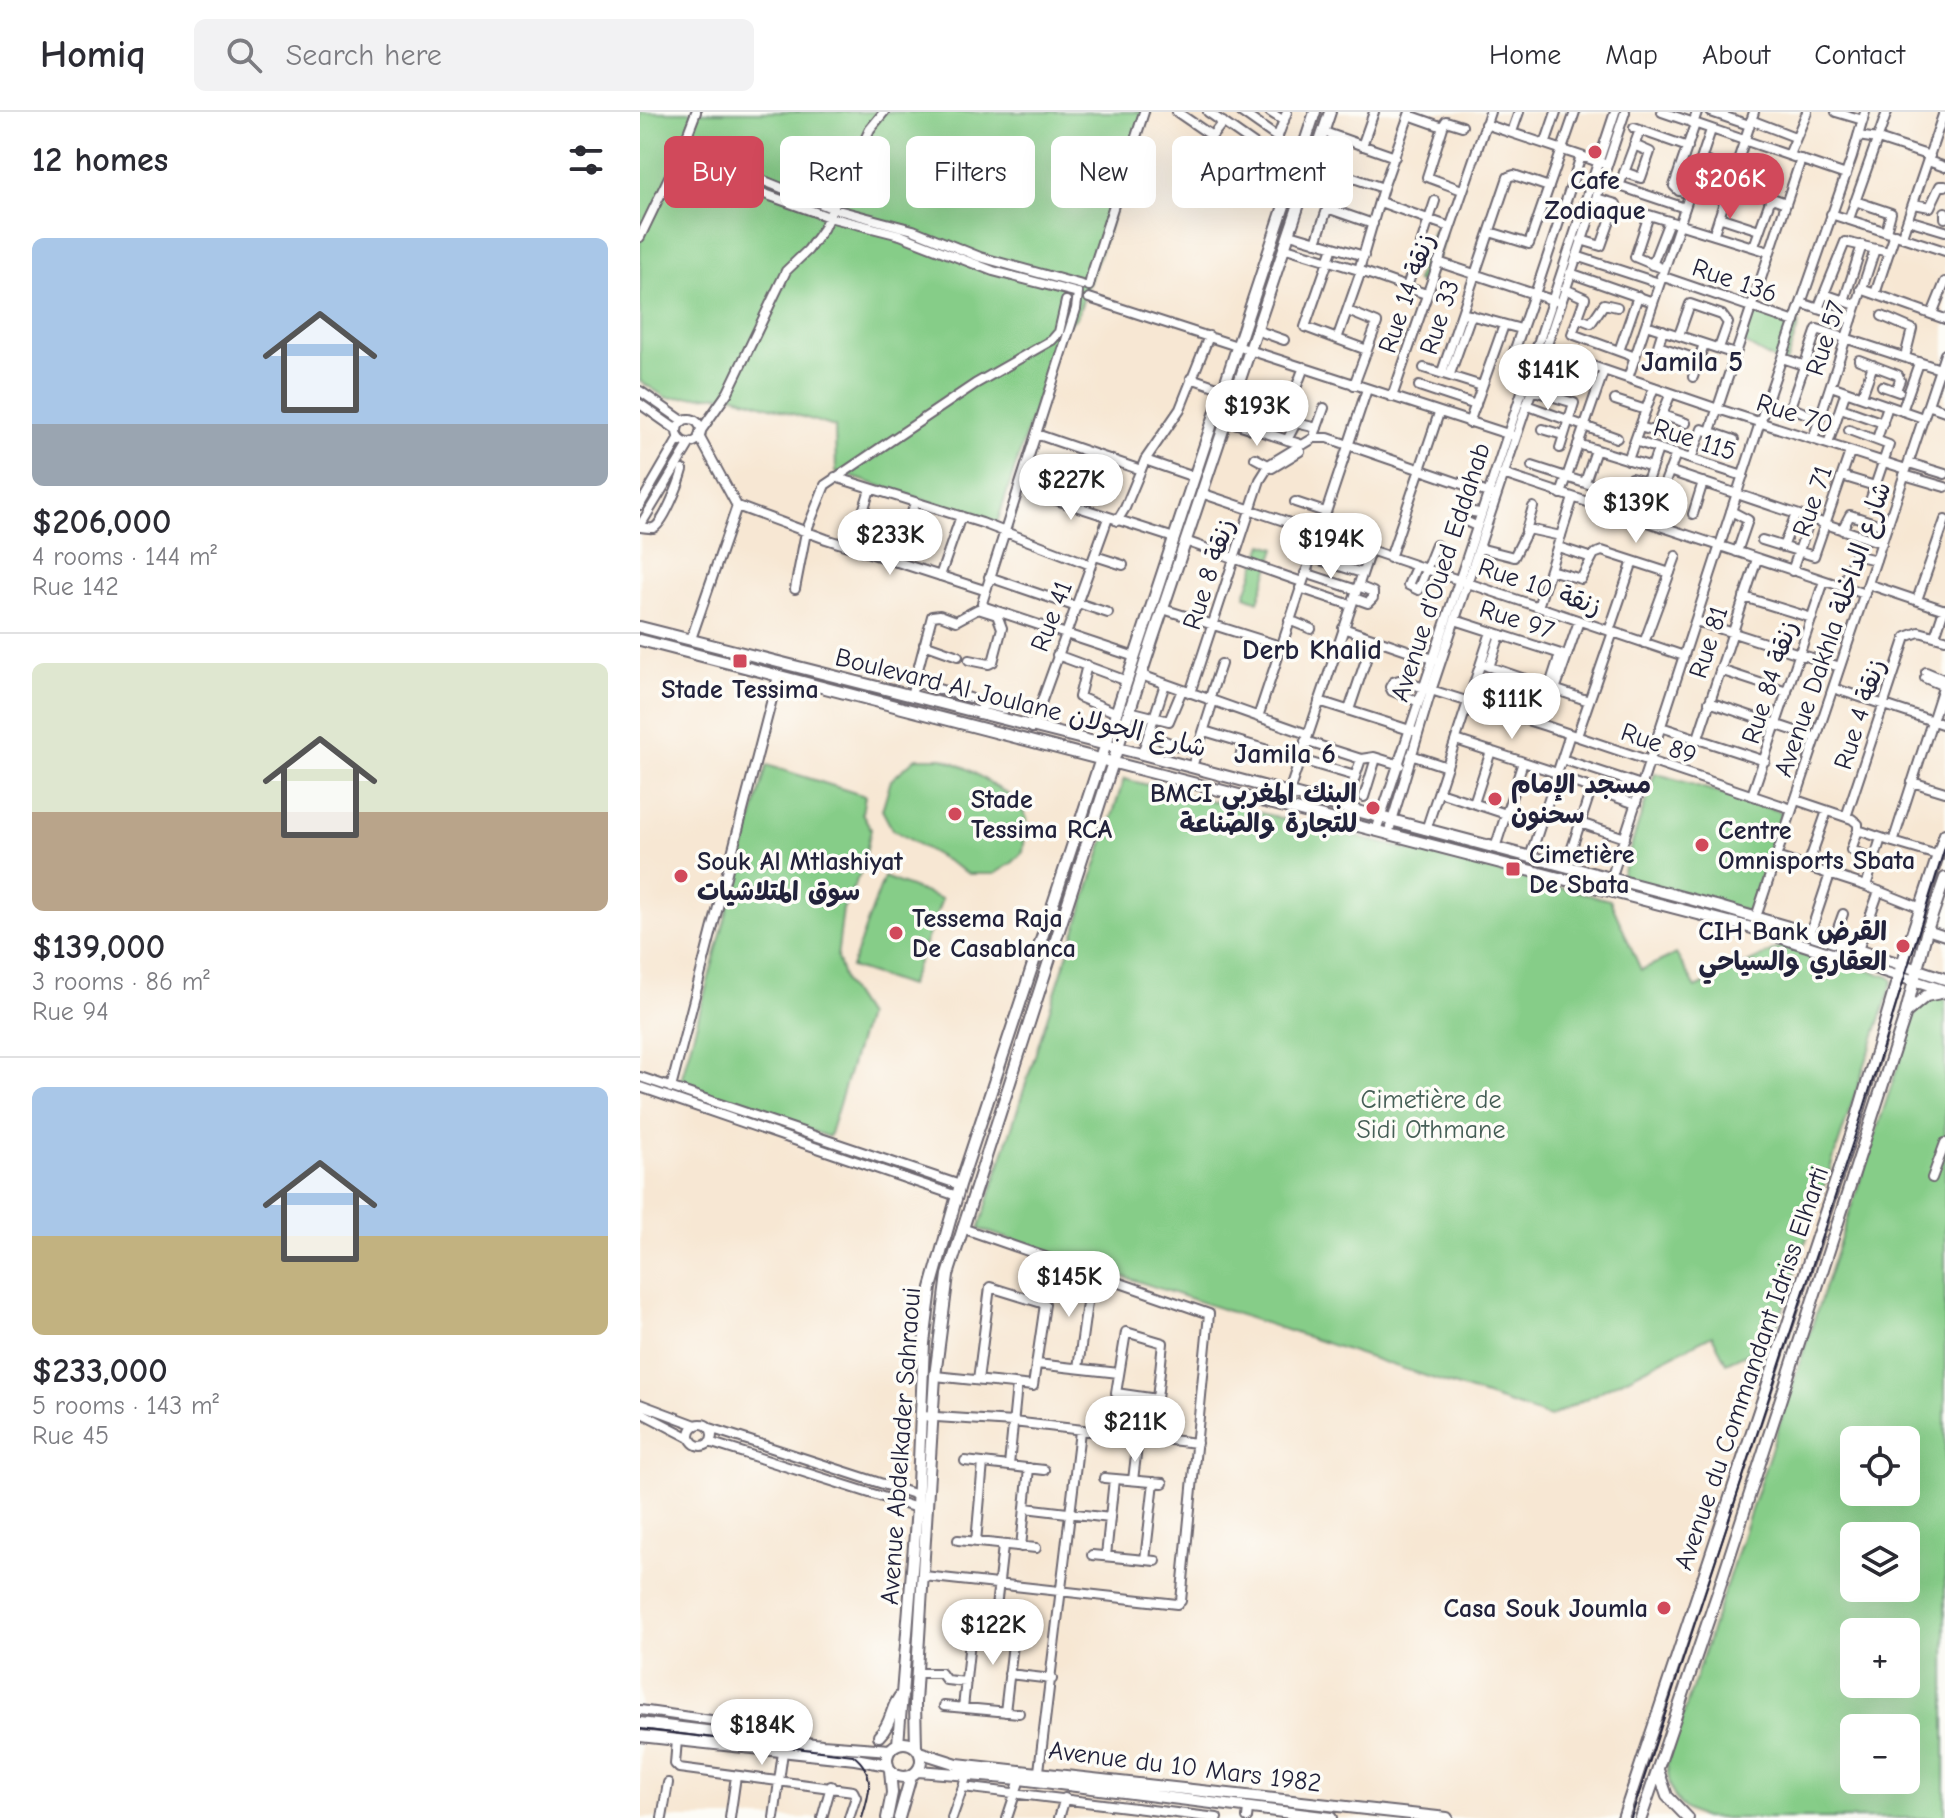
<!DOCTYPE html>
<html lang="en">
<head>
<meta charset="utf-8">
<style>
  body { margin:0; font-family:"Comic Neue","Playpen Sans Arabic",sans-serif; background:#f2f2f3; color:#2b2b33; height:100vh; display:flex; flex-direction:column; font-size:30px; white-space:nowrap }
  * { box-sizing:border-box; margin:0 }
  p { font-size:26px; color:#7c7c81 }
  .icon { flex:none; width:44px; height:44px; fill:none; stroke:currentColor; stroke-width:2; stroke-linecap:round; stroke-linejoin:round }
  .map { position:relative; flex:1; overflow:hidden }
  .drawer { display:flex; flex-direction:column; background:#fff; width:640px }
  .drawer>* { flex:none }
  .hud { position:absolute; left:24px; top:24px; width:760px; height:72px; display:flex; gap:16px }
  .fabs { position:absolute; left:1200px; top:1314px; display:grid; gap:16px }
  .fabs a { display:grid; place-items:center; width:80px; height:80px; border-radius:12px; background:#fff; box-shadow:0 8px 32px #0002; font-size:40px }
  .price { position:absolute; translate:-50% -68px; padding:0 18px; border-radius:28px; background:#fff; color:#222; font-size:26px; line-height:52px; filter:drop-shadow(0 2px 4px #0008) }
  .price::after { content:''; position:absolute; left:50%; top:48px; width:24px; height:18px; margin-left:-12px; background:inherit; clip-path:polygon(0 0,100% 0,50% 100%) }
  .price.current { background:#d1495b; color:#fff }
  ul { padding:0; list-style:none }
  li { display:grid; align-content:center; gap:16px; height:424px; padding:0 32px }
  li+li { border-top:2px solid #e1e1e2 }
  li span { display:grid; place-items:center; height:248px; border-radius:12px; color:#555 }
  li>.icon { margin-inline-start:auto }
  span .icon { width:144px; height:144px; fill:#fffc; stroke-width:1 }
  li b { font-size:34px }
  h2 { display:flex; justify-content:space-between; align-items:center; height:96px; padding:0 32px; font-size:34px }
  .pill { padding:0 28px; border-radius:12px; background:#fff; box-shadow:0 8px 32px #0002; font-size:28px; line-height:72px }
  .pill.current { background:#d1495b; color:#fff }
  header { display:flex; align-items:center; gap:48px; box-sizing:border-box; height:112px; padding:0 40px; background:#fff; border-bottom:2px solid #e1e1e2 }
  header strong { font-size:38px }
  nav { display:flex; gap:44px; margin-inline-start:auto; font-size:28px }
  .search { width:560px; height:72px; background:#f2f2f3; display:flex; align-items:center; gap:20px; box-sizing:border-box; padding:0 28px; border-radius:12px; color:#7c7c81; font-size:30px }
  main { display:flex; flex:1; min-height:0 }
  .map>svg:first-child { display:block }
  .green { fill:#86cd88; stroke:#547862; stroke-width:2; fill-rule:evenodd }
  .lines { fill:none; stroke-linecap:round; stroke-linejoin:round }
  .minor-casing { stroke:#6d6770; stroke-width:12 }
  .major-casing { stroke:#6d6770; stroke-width:14 }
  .minor { stroke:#fff; stroke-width:8 }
  .major { stroke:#fff; stroke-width:10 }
  .tram { stroke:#22223b; stroke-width:2 }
  .poi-dot { fill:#d1495b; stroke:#fdfcf7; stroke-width:3 }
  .labels { text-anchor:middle; stroke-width:7; stroke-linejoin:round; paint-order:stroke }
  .poi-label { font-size:26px; font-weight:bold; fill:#22223b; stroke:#fdfcf7; text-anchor:start }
  .street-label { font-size:26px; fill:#22223b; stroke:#fdfcf7 }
  .park-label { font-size:26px; fill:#455e56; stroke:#fdfcf7 }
  .neighbourhood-label { font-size:28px; font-weight:bold; fill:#22223b; stroke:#fdfcf7 }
</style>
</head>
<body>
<header>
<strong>Homiq</strong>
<div class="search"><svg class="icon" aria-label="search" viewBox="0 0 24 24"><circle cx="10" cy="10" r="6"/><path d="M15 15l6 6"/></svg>Search here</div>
<nav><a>Home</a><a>Map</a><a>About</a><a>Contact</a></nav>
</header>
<main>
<section class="drawer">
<h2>12 homes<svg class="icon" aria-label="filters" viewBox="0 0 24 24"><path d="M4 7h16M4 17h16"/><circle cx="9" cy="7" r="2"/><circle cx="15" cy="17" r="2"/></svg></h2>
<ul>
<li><span style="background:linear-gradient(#a9c7e8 75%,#9aa5b1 0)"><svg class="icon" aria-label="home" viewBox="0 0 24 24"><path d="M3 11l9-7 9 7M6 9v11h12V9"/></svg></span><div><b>$206,000</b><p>4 rooms · 144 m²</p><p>Rue 142</p></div></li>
<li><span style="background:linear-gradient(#dfe7d0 60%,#b9a48a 0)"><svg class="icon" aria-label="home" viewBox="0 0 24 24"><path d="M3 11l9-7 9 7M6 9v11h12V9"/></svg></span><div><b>$139,000</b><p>3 rooms · 86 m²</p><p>Rue 94</p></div></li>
<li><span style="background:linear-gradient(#a9c7e8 60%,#c2b280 0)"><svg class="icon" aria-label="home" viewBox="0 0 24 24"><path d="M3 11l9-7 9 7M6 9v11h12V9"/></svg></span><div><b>$233,000</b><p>5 rooms · 143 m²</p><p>Rue 45</p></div></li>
</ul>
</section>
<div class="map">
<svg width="1305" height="1706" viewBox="0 0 1305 1706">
  <rect width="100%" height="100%" fill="#fdfcf7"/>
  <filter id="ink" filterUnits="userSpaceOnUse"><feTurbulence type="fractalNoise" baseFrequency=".0125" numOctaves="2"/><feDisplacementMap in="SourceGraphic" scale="16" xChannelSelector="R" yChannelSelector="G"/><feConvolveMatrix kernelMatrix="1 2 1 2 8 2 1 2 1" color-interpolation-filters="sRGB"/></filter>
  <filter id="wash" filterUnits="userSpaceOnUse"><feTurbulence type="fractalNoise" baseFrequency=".006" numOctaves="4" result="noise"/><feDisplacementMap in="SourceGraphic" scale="32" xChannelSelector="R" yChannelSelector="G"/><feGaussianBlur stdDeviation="1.8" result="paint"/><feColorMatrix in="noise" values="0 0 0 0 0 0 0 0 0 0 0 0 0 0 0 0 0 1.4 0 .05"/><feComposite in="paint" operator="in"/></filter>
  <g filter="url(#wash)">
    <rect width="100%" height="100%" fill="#f7e7d3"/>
    <path class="green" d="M0,0H510L437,205L419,220L357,411L196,360L195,315L92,283L27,286L0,269Z
      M793,119L805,124L788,174L776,169Z
      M1112,196L1159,212L1145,254L1101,229Z
      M623,432L636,436L618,489L605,484Z
      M276,646H303L326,656L377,688L387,707L383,740L372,751L354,762H329L252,717L242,698L251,668Z
      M127,653L225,684L222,701L231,717L223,755L203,797L197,846L205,871L226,904L189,1025L40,972Z
      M1015,661L1142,700L1109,800L981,765Z
      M484,667L970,788L1001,858L1036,842L1056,876L1145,833L1250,865L1253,869L1132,1230L1086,1251L1072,1223L910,1305L339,1117Z
      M244,765L302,787L269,874L211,855Z
      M1283,878L1305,886V1706H1064C1035,1696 1029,1682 1027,1652ZM1214,1328H1266V1380H1214ZM1214,1424H1266V1476H1214ZM1214,1520H1266V1572H1214ZM1214,1616H1266V1668H1214Z"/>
  </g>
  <g filter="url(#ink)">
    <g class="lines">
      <defs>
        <path id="minor" d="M537,0L572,24L583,10
          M568,0L631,44
          M601,0L638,26
          M630,0L644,9
          M1022,0L1206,63
          M1071,0L1109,13
          M1196,0L1223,8
          M769,3L803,15L787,65L822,78
          M1111,8L1155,25
          M845,12L962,51
          M1053,12L1057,0
          M803,14L806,9L822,14
          M994,16L1048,35
          M684,20L755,45
          M872,20L879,0
          M1218,24L1238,27L1290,44
          M905,32L916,0
          M722,34L734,0
          M633,39L743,76
          M40,42L117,66L194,97L273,118L340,145L442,173
          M1149,43L1167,0
          M1061,48L1095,59
          M1288,49L1305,55
          M35,50L189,105L260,123L353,159L438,181
          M984,60L1001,66L1010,40L994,33
          M624,61L647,0
          M962,68L1045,96
          M1090,71L1146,91
          M979,74L1000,18
          M1050,82L1039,79L1034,74L1055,12
          M1215,89L1251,101L1246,119
          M740,90L810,115
          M1274,92L1290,95L1300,74H1305
          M687,96L733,112
          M1305,100V106
          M1191,102L1305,139
          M1079,105L1119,118
          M1209,107L1247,0
          M1268,108L1305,119
          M850,120L889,132L935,0
          M1074,121L1114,0
          M650,122L724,144
          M1262,124L1304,0
          M0,125L40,42L56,0
          M941,128L961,134L976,92L956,86
          M676,130L699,62
          M1114,134L1131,86
          M693,135L665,215L727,238
          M646,136L719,158
          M936,144L1019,171
          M798,150L915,189
          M1012,153L1029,109
          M1024,157L995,145L1009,103L1129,140
          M721,159L786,182
          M930,161L1013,190
          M1021,164L1155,210
          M449,174L452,161L504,0
          M767,175L795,89
          M925,177L945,186L932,222L995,245
          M1221,177L1305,207
          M438,181L436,197L342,491L345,495L495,545
          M895,182L941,44
          M1184,182L1216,193
          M1235,182L1255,122
          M449,186L871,323
          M1204,189L1222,133
          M1161,191L1212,208
          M1178,197L1205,130L1249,140
          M708,199L737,211L714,273
          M826,202L881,217
          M1292,202L1305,170
          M1242,204L1272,217L1265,245
          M938,206L951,211L964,192L977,195
          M1006,213L1095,242
          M616,218L644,228
          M1023,218L1018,234L1059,248
          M1039,223L1050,192L1082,203L1088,211L1079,236
          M697,227L721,159L719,158L743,76L770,0
          M898,239L923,244L1078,297L1266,357
          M979,239L998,184
          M1142,246L1163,253
          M1219,248L1258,263L1260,268L1256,278
          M784,256L842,274
          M802,260L868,65L874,63L909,75
          M867,260L894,182
          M810,262L831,203
          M1053,265L1064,232
          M551,266L583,277
          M988,266L1071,18
          M779,274L836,293
          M1191,274L1283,306
          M1242,274L1259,280
          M891,278L934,291L920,336
          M0,279L43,309
          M653,284L664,255
          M1222,284L1233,253
          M752,285L850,0
          M975,288L1006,298
          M0,292L37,318
          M886,293L977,326
          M1288,293L1305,299
          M1201,296L1243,311
          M1262,299L1279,251
          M1022,303L1046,311
          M1179,307L1150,295L1177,217L1300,257
          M37 319a12 12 0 1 1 24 0a12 12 0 1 1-24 0Z
          M585,308L660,332
          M829,311L864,213
          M1000,315L1039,327
          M611,317L616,303
          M903,317L923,323
          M1209,318L1249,333L1230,389
          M1070,319L1161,47
          M60,320L88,280L146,159L168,138L183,117L230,17L244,0
          M1015,320L1031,281
          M675,321L684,296
          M396,322L501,358
          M59,324L97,394L186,427L344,478
          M1173,327L1235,137
          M1237,327L1248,294
          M647,328L656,311L677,316
          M995,329L1103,364
          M664,332L674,326H688L851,382
          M938,332L1012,355
          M1188,332L1206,279
          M615,346L632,355
          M1051,347L1062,317L1094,328
          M505,348L554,365
          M988,348L1014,275
          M1269,351L1305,362
          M892,354L970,379
          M632,356L660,339
          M1029,359L1242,431
          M863,362L1225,482
          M1264,363L1305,375
          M1202,364L1235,374
          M195,365L342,411L451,453
          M945,370L956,338
          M561,381L1044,544
          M921,382L964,258
          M404,384L534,426
          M1001,388L1017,391L1036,342
          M655,390L685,400
          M0,393L39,326
          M1091,399L1108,408L1097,440
          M978,400L991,366L1007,370
          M1053,402L1063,370
          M995,405L1018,337
          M477,409L485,396L505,348L540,297L569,224
          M0,414L50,331
          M836,414L821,407L826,399L840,401
          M0,415C1,415 12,417 13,416C23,414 40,369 43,358
          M886,418L893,395
          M1202,418L1210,403L1247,415
          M1122,428L1174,444L1210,340
          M545,429L662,470
          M212,435L230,377
          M918,435L952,446
          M1143,435L1156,402
          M839,436L874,445L888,417L921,424
          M455,444L483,453
          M670,445L722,461
          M750,446L799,301
          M256,450L275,391
          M776,455L768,473L778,478L796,433
          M910,458L941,467L954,442L962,439L1030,461
          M1152,459L1170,407
          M665,461L717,478
          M300,464L321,404
          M349,465L437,495
          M1228,472L1305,498
          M1202,475L1215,443L1236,448
          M660,476L711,493
          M155,477L166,420L185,373L335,272L412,228L419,220L426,189
          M1104,485L1172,506
          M714,486L728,491L733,486V480L718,474
          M1277,488L1305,408
          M438,491L468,501
          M898,495L933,386
          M523,497L640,534
          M649,508L671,517
          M815,508L927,544
          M1056,509L1200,555
          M703,516L796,548
          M969,519L993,449
          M1295,524L1304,497
          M51,527L97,394
          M1004,531L1036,444
          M284,532L318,544
          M417,543L487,569
          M841,552L949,589
          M447,553L439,585L477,601
          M849,555L860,523
          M1080,558L1147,580
          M1286,560L1305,568
          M501,563L667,622
          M1285,566L1304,574
          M274,570L330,586
          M909,576L920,542
          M1193,576L1305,613
          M915,578L939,509
          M550,581L620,368L630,352L658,335
          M271,584L292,504L300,503L316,509L338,497L357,503L362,516L353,550L349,552L329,548
          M569,588L581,552
          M679,589L773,619
          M777,589L752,579L750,575L753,570L759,568L906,614L1152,697
          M1069,590L1176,626
          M709,598L733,527
          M489,599L529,609L542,578
          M339,602L343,592L365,597
          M618,605L727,277
          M1021,615L1125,649
          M392,616L468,406
          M564,619L715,664
          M509,623L557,641
          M937,624L973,520
          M1058,626L1117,447
          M816,628L917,661
          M665,629L721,647L734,645L760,653
          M502,642L525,572
          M771,643L807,655
          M922,647L1001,673
          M599,649L604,631
          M552,655L573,589
          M916,664L996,692
          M1272,670L1305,680
          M710,680L721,647
          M799,680L866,702
          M648,683L730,439
          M1112,683L1184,469
          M724,685L736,646
          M1156,688L1212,707L1218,712V718L1253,730
          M834,691L851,639
          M1206,705L1266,525L1279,520L1305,527
          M940,711L985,726
          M786,718L851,520
          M1218,718L1211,738L1235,747
          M736,719L975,0
          M748,722L791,579L985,0
          M855,736L883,650
          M1297,743L1253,730L1305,569
          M890,745L930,622
          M1136,745L1226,774L1281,796
          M926,754L951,678
          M1167,756L1187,699
          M970,770L1131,277L1212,45L1225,0
          M1226,774L1241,726
          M1115,808L1305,242
          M1287,818L1305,824
          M1170,822L1190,762
          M1193,830L1203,802
          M1218,838L1239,779
          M0,965L320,1073
          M0,975L317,1084
          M31,976L138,564
          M1292,1066L1305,1031
          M486,1220L523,1231L517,1287L476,1281Z
          M397,1252L479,1261
          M438,1256L451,1162
          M295,1264L393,1274L405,1192L350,1175L338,1268
          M0,1292L56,1313
          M0,1300L50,1326
          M281,1304L373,1310L557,1331
          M50 1323a11 11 0 1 1 22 0a11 11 0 1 1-22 0Z
          M70,1316L277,1383
          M69,1330L277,1396
          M325,1349L404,1358
          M369,1353L377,1273
          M464,1366L523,1371
          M493,1368L503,1285
          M385,1396L470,1406
          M318,1428L396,1436
          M336,1430L343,1351
          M381,1435L389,1356
          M452,1443L516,1449
          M466,1444L474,1367
          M505,1448L514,1370
          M284,1464L537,1492L541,1489L569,1202L322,1116
          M312,1508L387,1516
          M354,1513L363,1434
          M277,1561H301L306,1568L326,1570
          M369,1562L412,1567
          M304,1594L379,1601
          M323,1596L332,1510
          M0,1598L92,1611L115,1624
          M365,1600L375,1515
          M37,1628L35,1652L39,1656L213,1679L216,1685L209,1706
          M399,1659L440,1319
          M323,1675L577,1706
          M22,1706L28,1671
          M90,1706L96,1664
          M134,1706L143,1640
          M182,1706L191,1674
          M312,1706L327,1663
          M367,1706L380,1667
          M419,1706L425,1686
          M607,1706L608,1697"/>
        <path id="major" d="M0,515L502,642L1076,794L1145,814L1305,867
          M0,528L1112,816L1305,879
          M1268,899L1286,884L1305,880
          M0,1611L182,1633L250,1638
          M0,1624L215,1647L248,1653
          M239,1624C253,1611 250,1593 263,1581
          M247 1648a17 17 0 1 1 34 0a17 17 0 1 1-34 0Z
          M258,1632L277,1396L284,1231L291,1176L320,1073L675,0
          M276,1635L275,1591L295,1264L308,1163L512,529L690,0
          M279,1640L317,1652L807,1706
          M1018,1658L1027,1684L1048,1706
          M278,1659L380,1667L691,1706
          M247,1706L252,1681L250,1658
          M259,1706L271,1664
          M983,1706L1218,1002L1262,852L1305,722
          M1001,1706L1079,1477L1265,904L1287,818L1305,766"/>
      </defs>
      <use href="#minor" class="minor-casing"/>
      <use href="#major" class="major-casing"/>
      <use href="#minor" class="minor"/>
      <use href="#major" class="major"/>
      <path class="tram" d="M0,1617L213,1643C236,1661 230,1681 222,1706
        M991,1706L1223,999L1305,735"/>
    </g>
  </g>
  <g class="poi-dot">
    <circle cx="955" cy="40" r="8"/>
    <rect x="92" y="541" width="16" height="16" rx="4"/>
    <circle cx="855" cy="687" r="8"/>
    <circle cx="733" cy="696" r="8"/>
    <circle cx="315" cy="702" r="8"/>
    <circle cx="1062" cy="733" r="8"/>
    <rect x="865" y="749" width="16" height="16" rx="4"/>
    <circle cx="41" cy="764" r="8"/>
    <circle cx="256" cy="821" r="8"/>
    <circle cx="1263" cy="834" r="8"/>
    <circle cx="1024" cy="1496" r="8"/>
  </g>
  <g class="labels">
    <g class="poi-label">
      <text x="955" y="77" text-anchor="middle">Cafe<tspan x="955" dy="30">Zodiaque</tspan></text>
      <text x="100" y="586" text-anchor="middle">Stade Tessima</text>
      <text x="871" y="681">مسجد الإمام<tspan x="871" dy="30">سحنون</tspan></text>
      <text x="717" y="690" text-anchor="end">BMCI البنك المغربي<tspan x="717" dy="30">للتجارة والصناعة</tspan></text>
      <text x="331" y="696">Stade<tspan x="331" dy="30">Tessima RCA</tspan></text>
      <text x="1078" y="727">Centre<tspan x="1078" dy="30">Omnisports Sbata</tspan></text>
      <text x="889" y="751">Cimetière<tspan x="889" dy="30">De Sbata</tspan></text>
      <text x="57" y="758">Souk Al Mtlashiyat<tspan x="57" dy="30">سوق المتلاشيات</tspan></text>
      <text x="272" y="815">Tessema Raja<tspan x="272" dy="30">De Casablanca</tspan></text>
      <text x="1247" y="828" text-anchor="end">CIH Bank القرض<tspan x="1247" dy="30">العقاري والسياحي</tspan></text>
      <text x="1008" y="1505" text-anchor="end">Casa Souk Joumla</text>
    </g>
    <g class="street-label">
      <text transform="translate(1095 168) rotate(19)" y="9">Rue 136</text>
      <text transform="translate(766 181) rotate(-71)" y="9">Rue 14 زنقة</text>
      <text transform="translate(799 205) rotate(-72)" y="9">Rue 33</text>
      <text transform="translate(1185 226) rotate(-72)" y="9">Rue 57</text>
      <text transform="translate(1155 301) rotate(18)" y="9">Rue 70</text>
      <text transform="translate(1055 327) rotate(18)" y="9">Rue 115</text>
      <text transform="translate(1172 389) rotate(-71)" y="9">Rue 71</text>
      <text transform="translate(800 460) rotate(-72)" y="9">Avenue d'Oued Eddahab</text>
      <text transform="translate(568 462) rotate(-72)" y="9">Rue 8 زنقة</text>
      <text transform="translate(900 474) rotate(19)" y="9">Rue 10 زنقة</text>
      <text transform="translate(411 504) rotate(-69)" y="9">Rue 41</text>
      <text transform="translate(877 507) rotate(18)" y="9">Rue 97</text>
      <text transform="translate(1192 517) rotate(-71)" y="9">Avenue Dakhla شارع الداخلة</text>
      <text transform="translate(1068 530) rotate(-72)" y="9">Rue 81</text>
      <text transform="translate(1129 570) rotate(-72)" y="9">Rue 84 زنقة</text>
      <text transform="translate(381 590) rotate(14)" y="9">Boulevard Al Joulane شارع الجولان</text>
      <text transform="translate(1219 602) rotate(-72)" y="9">Rue 4 زنقة</text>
      <text transform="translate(1019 631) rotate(19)" y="9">Rue 89</text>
      <text transform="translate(1111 1256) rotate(-71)" y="9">Avenue du Commandant Idriss Elharti</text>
      <text transform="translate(260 1334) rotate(-86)" y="9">Avenue Abdelkader Sahraoui</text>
      <text transform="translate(545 1654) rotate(7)" y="9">Avenue du 10 Mars 1982</text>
    </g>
    <g class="park-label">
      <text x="791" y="996">Cimetière de<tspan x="791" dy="30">Sidi Othmane</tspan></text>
    </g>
    <g class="neighbourhood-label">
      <text x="1052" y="259">Jamila 5</text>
      <text x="672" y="547">Derb Khalid</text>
      <text x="645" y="651">Jamila 6</text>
    </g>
  </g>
</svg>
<div class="fabs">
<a><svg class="icon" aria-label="locate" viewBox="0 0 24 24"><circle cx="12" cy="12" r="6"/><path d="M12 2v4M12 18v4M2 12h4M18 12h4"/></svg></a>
<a><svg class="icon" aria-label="layers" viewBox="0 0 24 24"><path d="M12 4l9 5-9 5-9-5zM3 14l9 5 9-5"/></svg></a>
<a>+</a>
<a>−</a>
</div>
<b class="price current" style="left:1090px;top:109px">$206K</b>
<b class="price" style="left:908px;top:300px">$141K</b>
<b class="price" style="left:617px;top:336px">$193K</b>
<b class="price" style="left:431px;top:410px">$227K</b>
<b class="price" style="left:996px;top:433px">$139K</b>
<b class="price" style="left:250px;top:465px">$233K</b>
<b class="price" style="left:691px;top:469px">$194K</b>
<b class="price" style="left:872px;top:629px">$111K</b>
<b class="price" style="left:429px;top:1207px">$145K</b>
<b class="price" style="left:495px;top:1352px">$211K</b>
<b class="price" style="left:353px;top:1555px">$122K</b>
<b class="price" style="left:122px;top:1655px">$184K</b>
<div class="hud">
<a class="pill current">Buy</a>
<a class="pill">Rent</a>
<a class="pill">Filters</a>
<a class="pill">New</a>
<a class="pill">Apartment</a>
</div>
</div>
</main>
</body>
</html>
